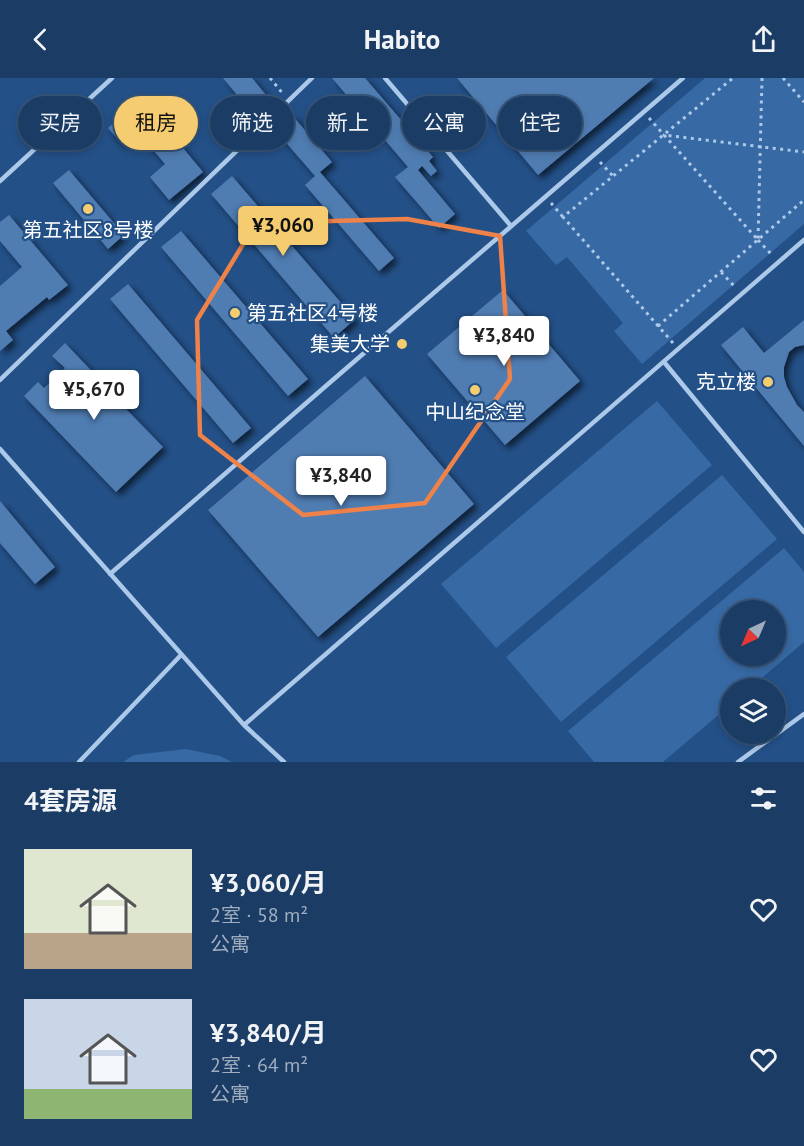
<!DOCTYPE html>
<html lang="zh">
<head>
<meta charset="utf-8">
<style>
  body { margin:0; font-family:"PT Sans","Noto Sans SC",sans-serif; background:#27476e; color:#f1f3f6; height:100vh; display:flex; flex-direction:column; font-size:22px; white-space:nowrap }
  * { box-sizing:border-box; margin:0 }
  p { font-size:20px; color:#9fadbf }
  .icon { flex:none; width:33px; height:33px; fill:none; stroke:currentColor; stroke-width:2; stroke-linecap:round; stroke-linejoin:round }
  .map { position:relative; height:684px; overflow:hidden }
  .panel { display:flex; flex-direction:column; background:#1a3c65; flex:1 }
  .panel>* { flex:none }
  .guide { position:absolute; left:18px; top:18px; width:768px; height:54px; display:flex; gap:12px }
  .needle { width:39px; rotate:224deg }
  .fabs { position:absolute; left:720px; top:522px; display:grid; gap:12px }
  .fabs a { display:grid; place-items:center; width:66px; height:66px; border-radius:50%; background:#1a3c65; box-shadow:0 3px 9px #0003,0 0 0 2px #385679; font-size:30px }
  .price { position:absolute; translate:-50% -51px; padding:0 14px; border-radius:6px; background:#fff; color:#222; font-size:20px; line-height:39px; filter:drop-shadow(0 2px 3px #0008) }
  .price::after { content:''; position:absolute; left:50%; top:36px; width:18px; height:14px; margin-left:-9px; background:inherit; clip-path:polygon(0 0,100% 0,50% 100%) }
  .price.active { background:#f5cd70; color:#111 }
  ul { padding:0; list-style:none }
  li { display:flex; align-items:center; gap:18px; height:150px; padding:0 24px }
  li span { display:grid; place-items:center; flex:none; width:168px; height:120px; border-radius:0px; color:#555 }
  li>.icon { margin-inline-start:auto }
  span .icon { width:72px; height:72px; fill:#fffc; stroke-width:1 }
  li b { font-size:26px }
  h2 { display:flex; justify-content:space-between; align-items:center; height:72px; padding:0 24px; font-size:26px }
  .chip { padding:0 21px; border-radius:27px; background:#1a3c65; box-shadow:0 3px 9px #0003,0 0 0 2px #385679; font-size:21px; line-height:54px }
  .chip.active { background:#f5cd70; color:#111 }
  header { display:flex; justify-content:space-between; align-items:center; height:78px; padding:0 24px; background:#1a3c65; font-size:27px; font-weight:800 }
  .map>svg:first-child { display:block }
  .green { fill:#3769a4; fill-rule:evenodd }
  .building { fill:#507bb1; filter:url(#shadow) }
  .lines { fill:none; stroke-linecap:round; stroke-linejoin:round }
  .path { stroke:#adc9e9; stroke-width:3; stroke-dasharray:3 4.5; stroke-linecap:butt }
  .service { stroke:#adc9e9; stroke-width:4.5 }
  .marked { fill:none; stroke:#ee8249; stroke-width:4.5; stroke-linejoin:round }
  .poi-dot { fill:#f5cd70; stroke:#235087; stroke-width:2 }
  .labels { text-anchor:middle; stroke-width:4.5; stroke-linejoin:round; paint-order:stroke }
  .poi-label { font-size:20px; fill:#fff; stroke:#235087 }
</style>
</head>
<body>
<header><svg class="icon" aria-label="back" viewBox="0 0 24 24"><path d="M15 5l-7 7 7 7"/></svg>Habito<svg class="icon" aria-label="share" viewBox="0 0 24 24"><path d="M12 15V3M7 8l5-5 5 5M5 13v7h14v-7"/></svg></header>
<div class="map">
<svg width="804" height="684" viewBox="0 0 804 684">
  <defs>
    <filter id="shadow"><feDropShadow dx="4" dy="4" stdDeviation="3" flood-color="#0009"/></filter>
  </defs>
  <rect width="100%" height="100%" fill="#235087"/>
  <path class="green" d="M705,0H804V146L642,286L614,253L623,245L567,179L556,187L526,153Z
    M657,323L712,387L496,570L441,506Z
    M722,397L777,461L561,644L506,579Z
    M784,470L804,494V564L750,610H730V627L663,684H594L568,653ZM730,532H776V578H730Z
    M186,671L220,678L232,684H123L134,677Z"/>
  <path class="building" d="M223,0H252L271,23L238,51L222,32L238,18Z
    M332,0H365L433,79L429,83L437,93L431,98L422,88L418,92L455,136L439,150L395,99L408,89Z
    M457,0H654L538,97Z
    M142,21L203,94L169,122L150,99L165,86L137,53L122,66L108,50Z
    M292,37L332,84L320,94L394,180L379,193L305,107L315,98L275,52Z
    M69,92L124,157L108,171L53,105Z
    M232,98L355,241L334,260L211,116Z
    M9,137L68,207L49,222L47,219L6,253L13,262L0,273V208L22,189L0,163V144Z
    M181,153L308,301L288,318L161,169Z
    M128,206L251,350L233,365L110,221Z
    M503,212L580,303L505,367L427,276Z
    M804,242V267L795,269L789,274L784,289V299L787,309L797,327L804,334V368L721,267L743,249L764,275Z
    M65,265L104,306L103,307L163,369L116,414L24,318L38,304L44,310L65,290L52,278Z
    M365,298L474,426L318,559L208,432Z
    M0,423L55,489L35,506L0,465Z"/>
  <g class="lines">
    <path class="path" d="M270,0L284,17
      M762,0L758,162L664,57L804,74
      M783,0L804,24
      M649,40L664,57
      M600,84L613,98
      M551,125L563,139
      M758,162L773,178
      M721,194L736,210
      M658,248L804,122
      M673,265L563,139L733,0"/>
    <path class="service" d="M385,0L511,148
      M0,103L112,0
      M664,284L804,454
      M0,302L312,0
      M0,371L244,647L284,684
      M110,496L327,307L683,0
      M244,647L804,162
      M79,684L181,577
      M738,684L804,636"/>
  </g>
  <path class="marked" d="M407,141L500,158L510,301L425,425L303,437L200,357L197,242L256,145Z"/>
  <g class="poi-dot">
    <circle cx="88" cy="131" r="6"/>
    <circle cx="235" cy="235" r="6"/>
    <circle cx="402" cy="266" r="6"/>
    <circle cx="768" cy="304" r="6"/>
    <circle cx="475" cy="312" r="6"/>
  </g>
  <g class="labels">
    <g class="poi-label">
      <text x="88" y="159">第五社区8号楼</text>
      <text x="247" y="242" text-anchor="start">第五社区4号楼</text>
      <text x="390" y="273" text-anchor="end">集美大学</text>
      <text x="756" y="311" text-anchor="end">克立楼</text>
      <text x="475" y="341">中山纪念堂</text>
    </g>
  </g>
</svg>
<div class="fabs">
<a><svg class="needle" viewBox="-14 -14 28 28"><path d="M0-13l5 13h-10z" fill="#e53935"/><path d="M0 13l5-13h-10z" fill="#9fadbf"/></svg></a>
<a><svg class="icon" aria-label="layers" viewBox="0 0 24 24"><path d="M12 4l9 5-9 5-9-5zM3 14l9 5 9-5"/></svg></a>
</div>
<b class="price active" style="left:283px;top:179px">¥3,060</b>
<b class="price" style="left:504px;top:289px">¥3,840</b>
<b class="price" style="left:94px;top:343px">¥5,670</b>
<b class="price" style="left:341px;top:429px">¥3,840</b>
<div class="guide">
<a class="chip">买房</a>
<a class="chip active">租房</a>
<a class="chip">筛选</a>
<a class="chip">新上</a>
<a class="chip">公寓</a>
<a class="chip">住宅</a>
</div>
</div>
<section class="panel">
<h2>4套房源<svg class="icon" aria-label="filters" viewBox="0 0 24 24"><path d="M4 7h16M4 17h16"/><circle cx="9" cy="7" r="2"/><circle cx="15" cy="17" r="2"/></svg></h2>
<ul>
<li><span style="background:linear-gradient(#dfe7d0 70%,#b9a48a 0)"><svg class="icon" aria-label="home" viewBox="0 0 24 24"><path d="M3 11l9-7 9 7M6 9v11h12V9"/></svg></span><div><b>¥3,060/月</b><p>2室 · 58 m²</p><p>公寓</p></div><svg class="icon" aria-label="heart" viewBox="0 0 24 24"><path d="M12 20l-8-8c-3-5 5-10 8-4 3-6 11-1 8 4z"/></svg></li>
<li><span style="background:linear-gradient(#c9d6e8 75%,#8fb573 0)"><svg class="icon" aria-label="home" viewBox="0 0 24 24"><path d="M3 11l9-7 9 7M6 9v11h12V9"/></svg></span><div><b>¥3,840/月</b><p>2室 · 64 m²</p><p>公寓</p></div><svg class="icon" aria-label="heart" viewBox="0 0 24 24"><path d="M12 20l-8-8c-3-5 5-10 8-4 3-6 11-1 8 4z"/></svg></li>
</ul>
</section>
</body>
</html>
